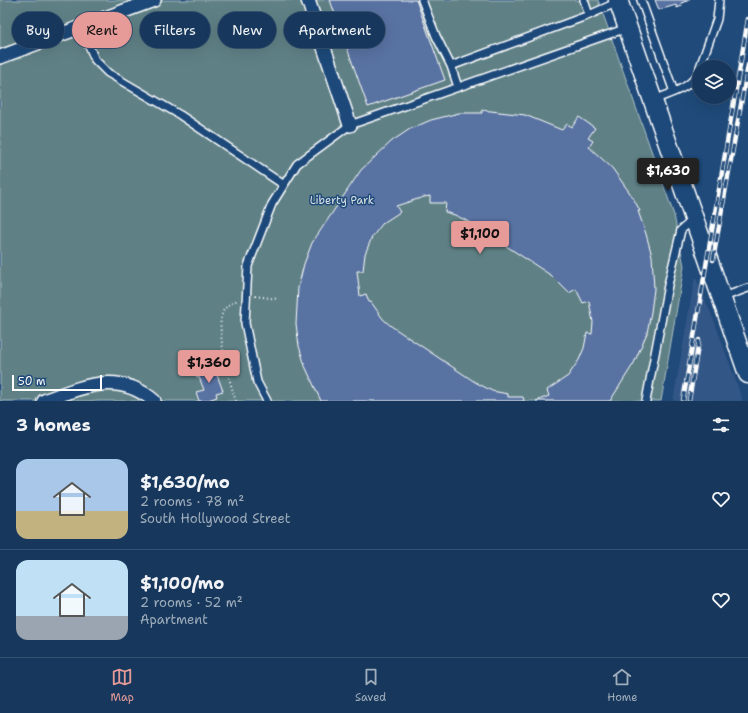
<!DOCTYPE html>
<html lang="en">
<head>
<meta charset="utf-8">
<style>
  body { margin:0; font-family:"Shantell Sans",sans-serif; background:#203f62; color:#f1f3f6; height:100vh; display:flex; flex-direction:column; font-size:15px; white-space:nowrap }
  * { box-sizing:border-box; margin:0 }
  p { font-size:13px; color:#9eacbb }
  .icon { flex:none; width:22px; height:22px; fill:none; stroke:currentColor; stroke-width:2; stroke-linecap:round; stroke-linejoin:round }
  .map { position:relative; height:401px; overflow:hidden }
  .sheet { display:flex; flex-direction:column; background:#17385c; flex:1 }
  .sheet>* { flex:none }
  .hud { position:absolute; left:12px; top:12px; width:400px; height:36px; display:flex; gap:8px }
  .fabs { position:absolute; left:692px; top:60px; display:grid; gap:8px }
  .fabs a { display:grid; place-items:center; width:44px; height:44px; border-radius:50%; background:#17385c; box-shadow:0 4px 16px #0002,0 0 0 1px #365272; font-size:20px }
  .scale { position:absolute; left:12px; bottom:10px; width:90px; box-sizing:border-box; padding-left:4px; border:2px solid #fff; border-top:0; font-size:11px; line-height:14px; white-space:nowrap; color:#fff; -webkit-text-stroke:3px #1f4a7a; paint-order:stroke }
  .price { position:absolute; translate:-50% -34px; padding:0 9px; border-radius:4px; background:#e69b98; color:#111; font-size:13px; line-height:26px; filter:drop-shadow(0 1px 2px #0008) }
  .price::after { content:''; position:absolute; left:50%; top:24px; width:12px; height:9px; margin-left:-6px; background:inherit; clip-path:polygon(0 0,100% 0,50% 100%) }
  .price.current { background:#222; color:#fff }
  ul { padding:0; list-style:none }
  li { display:flex; align-items:center; gap:12px; height:100px; padding:0 16px }
  li+li { border-top:1px solid #365272 }
  li span { display:grid; place-items:center; flex:none; width:112px; height:80px; border-radius:12px; color:#555 }
  li>.icon { margin-inline-start:auto }
  span .icon { width:48px; height:48px; fill:#fffc; stroke-width:1 }
  li b { font-size:17px }
  h2 { display:flex; justify-content:space-between; align-items:center; height:48px; padding:0 16px; font-size:17px }
  .tag { padding:0 14px; border-radius:18px; background:#17385c; box-shadow:0 4px 16px #0002,0 0 0 1px #365272; font-size:14px; line-height:36px }
  .tag.current { background:#e69b98; color:#111 }
  .tabs { display:flex; justify-content:space-around; align-items:center; height:56px; border-top:1px solid #365272; background:#17385c; font-size:11px; color:#9eacbb }
  .tabs a { display:grid; justify-items:center; gap:2px }
  .tabs .current { color:#e69b98 }
  .map>svg:first-child { display:block }
  .built { fill:#305686 }
  .green { fill:#5e8186; stroke:#aec0c2 }
  .building { fill:#5972a2; stroke:#fff }
  .lines { fill:none; stroke-linecap:round; stroke-linejoin:round }
  .lane-casing { stroke:#fff; stroke-width:10 }
  .street-casing { stroke:#fff; stroke-width:16 }
  .secondary-casing { stroke:#fff; stroke-width:21 }
  .path { stroke:#fff; stroke-width:2; stroke-dasharray:1 3; stroke-linecap:butt }
  .lane { stroke:#1f4a7a; stroke-width:7 }
  .street { stroke:#1f4a7a; stroke-width:13 }
  .secondary { stroke:#1f4a7a; stroke-width:18 }
  .rail-casing { stroke:#fff; stroke-width:4.5 }
  .rail { stroke:#1f4a7a; stroke-width:3; stroke-dasharray:9; stroke-linecap:butt }
  .labels { text-anchor:middle; stroke-width:3; stroke-linejoin:round; paint-order:stroke }
  .park-label { font-size:11px; fill:#d7e0e1; stroke:#1f4a7a }
</style>
</head>
<body>
<div class="map">
<svg width="748" height="401" viewBox="0 0 748 401">
  <rect width="100%" height="100%" fill="#1f4a7a"/>
  <filter id="ink" filterUnits="userSpaceOnUse"><feTurbulence type="fractalNoise" baseFrequency=".025" numOctaves="2"/><feDisplacementMap in="SourceGraphic" scale="8" xChannelSelector="R" yChannelSelector="G"/><feConvolveMatrix kernelMatrix="1 2 1 2 8 2 1 2 1" color-interpolation-filters="sRGB"/></filter>
  <g filter="url(#ink)">
    <path class="built" d="M695,276L714,320L743,401H673Z"/>
    <path class="green" d="M0,0H598L674,215L684,266L661,401H0Z"/>
    <path class="building" d="M330,0H416L445,80L368,107Z
      M655,0H690L681,3L682,6L677,8L676,5L659,10Z
      M482,110L525,115L562,130L567,124L572,127L579,117L595,128L588,138L593,141L589,147L612,168L632,196L640,211H638L646,234L652,256L654,289L651,312L647,333L634,363L610,401H536L549,396L547,390L568,376L579,360L584,348L587,333L592,334L593,322L589,301L583,303L576,289L569,293L552,276L471,223L455,215L445,212L446,203H430V196L424,197L396,206L400,212L383,223L372,237L365,254L363,271H357L360,296L366,294L369,302H371L383,319L391,326L475,382L492,391L508,394V397H523L524,401H321L305,366L299,346L296,324L298,288L304,264L312,243L361,170L392,141L410,129L431,120L459,113H482Z
      M214,367L223,391L216,393L217,397L205,401H199L196,392L204,390L199,377L197,378L194,371L199,369L200,372Z"/>
    <g class="lines">
      <defs>
        <path id="lane" d="M422,0L436,36L451,66L589,15L618,2
          M584,0L589,15
          M641,0L674,92
          M81,27L95,60L108,73L180,115L284,185
          M451,66L458,87
          M700,67L717,19L719,0
          M653,100C668,94 693,88 699,71
          M721,298L748,288
          M267,401L257,382L245,323L248,266L272,204L297,164L350,125L627,28
          M646,401L668,285L681,230L693,220"/>
        <path id="street" d="M308,0L350,125
          M0,57L154,0
          M44,401C82,387 118,370 154,401"/>
        <path id="secondary" d="M618,0L748,374"/>
      </defs>
      <use href="#lane" class="lane-casing"/>
      <use href="#street" class="street-casing"/>
      <use href="#secondary" class="secondary-casing"/>
      <path class="path" d="M255,296L278,299
        M236,401C230,385 216,330 222,314C224,307 231,303 238,300"/>
      <use href="#lane" class="lane"/>
      <use href="#street" class="street"/>
      <use href="#secondary" class="secondary"/>
      <defs>
        <path id="rail" d="M713,260L748,65
          M683,401L748,19
          M689,401L699,340"/>
      </defs>
      <use href="#rail" class="rail-casing"/>
      <use href="#rail" class="rail"/>
    </g>
  </g>
  <g class="labels">
    <g class="park-label">
      <text x="342" y="204">Liberty Park</text>
    </g>
  </g>
</svg>
<div class="fabs">
<a><svg class="icon" aria-label="layers" viewBox="0 0 24 24"><path d="M12 4l9 5-9 5-9-5zM3 14l9 5 9-5"/></svg></a>
</div>
<div class="scale">50 m</div>
<b class="price current" style="left:668px;top:192px">$1,630</b>
<b class="price" style="left:480px;top:255px">$1,100</b>
<b class="price" style="left:209px;top:384px">$1,360</b>
<div class="hud">
<a class="tag">Buy</a>
<a class="tag current">Rent</a>
<a class="tag">Filters</a>
<a class="tag">New</a>
<a class="tag">Apartment</a>
</div>
</div>
<section class="sheet">
<h2>3 homes<svg class="icon" aria-label="filters" viewBox="0 0 24 24"><path d="M4 7h16M4 17h16"/><circle cx="9" cy="7" r="2"/><circle cx="15" cy="17" r="2"/></svg></h2>
<ul>
<li><span style="background:linear-gradient(#a9c7e8 65%,#c2b280 0)"><svg class="icon" aria-label="home" viewBox="0 0 24 24"><path d="M3 11l9-7 9 7M6 9v11h12V9"/></svg></span><div><b>$1,630/mo</b><p>2 rooms · 78 m²</p><p>South Hollywood Street</p></div><svg class="icon" aria-label="heart" viewBox="0 0 24 24"><path d="M12 20l-8-8c-3-5 5-10 8-4 3-6 11-1 8 4z"/></svg></li>
<li><span style="background:linear-gradient(#bfe0f5 70%,#9aa5b1 0)"><svg class="icon" aria-label="home" viewBox="0 0 24 24"><path d="M3 11l9-7 9 7M6 9v11h12V9"/></svg></span><div><b>$1,100/mo</b><p>2 rooms · 52 m²</p><p>Apartment</p></div><svg class="icon" aria-label="heart" viewBox="0 0 24 24"><path d="M12 20l-8-8c-3-5 5-10 8-4 3-6 11-1 8 4z"/></svg></li>
</ul>
</section>
<nav class="tabs">
<a class="current"><svg class="icon" aria-label="map" viewBox="0 0 24 24"><path d="M3 6l6-2 6 2 6-2v14l-6 2-6-2-6 2zM9 4v14M15 6v14"/></svg>Map</a>
<a><svg class="icon" aria-label="saved" viewBox="0 0 24 24"><path d="M7 4h10v16l-5-4-5 4z"/></svg>Saved</a>
<a><svg class="icon" aria-label="home" viewBox="0 0 24 24"><path d="M3 11l9-7 9 7M6 9v11h12V9"/></svg>Home</a>
</nav>
</body>
</html>
